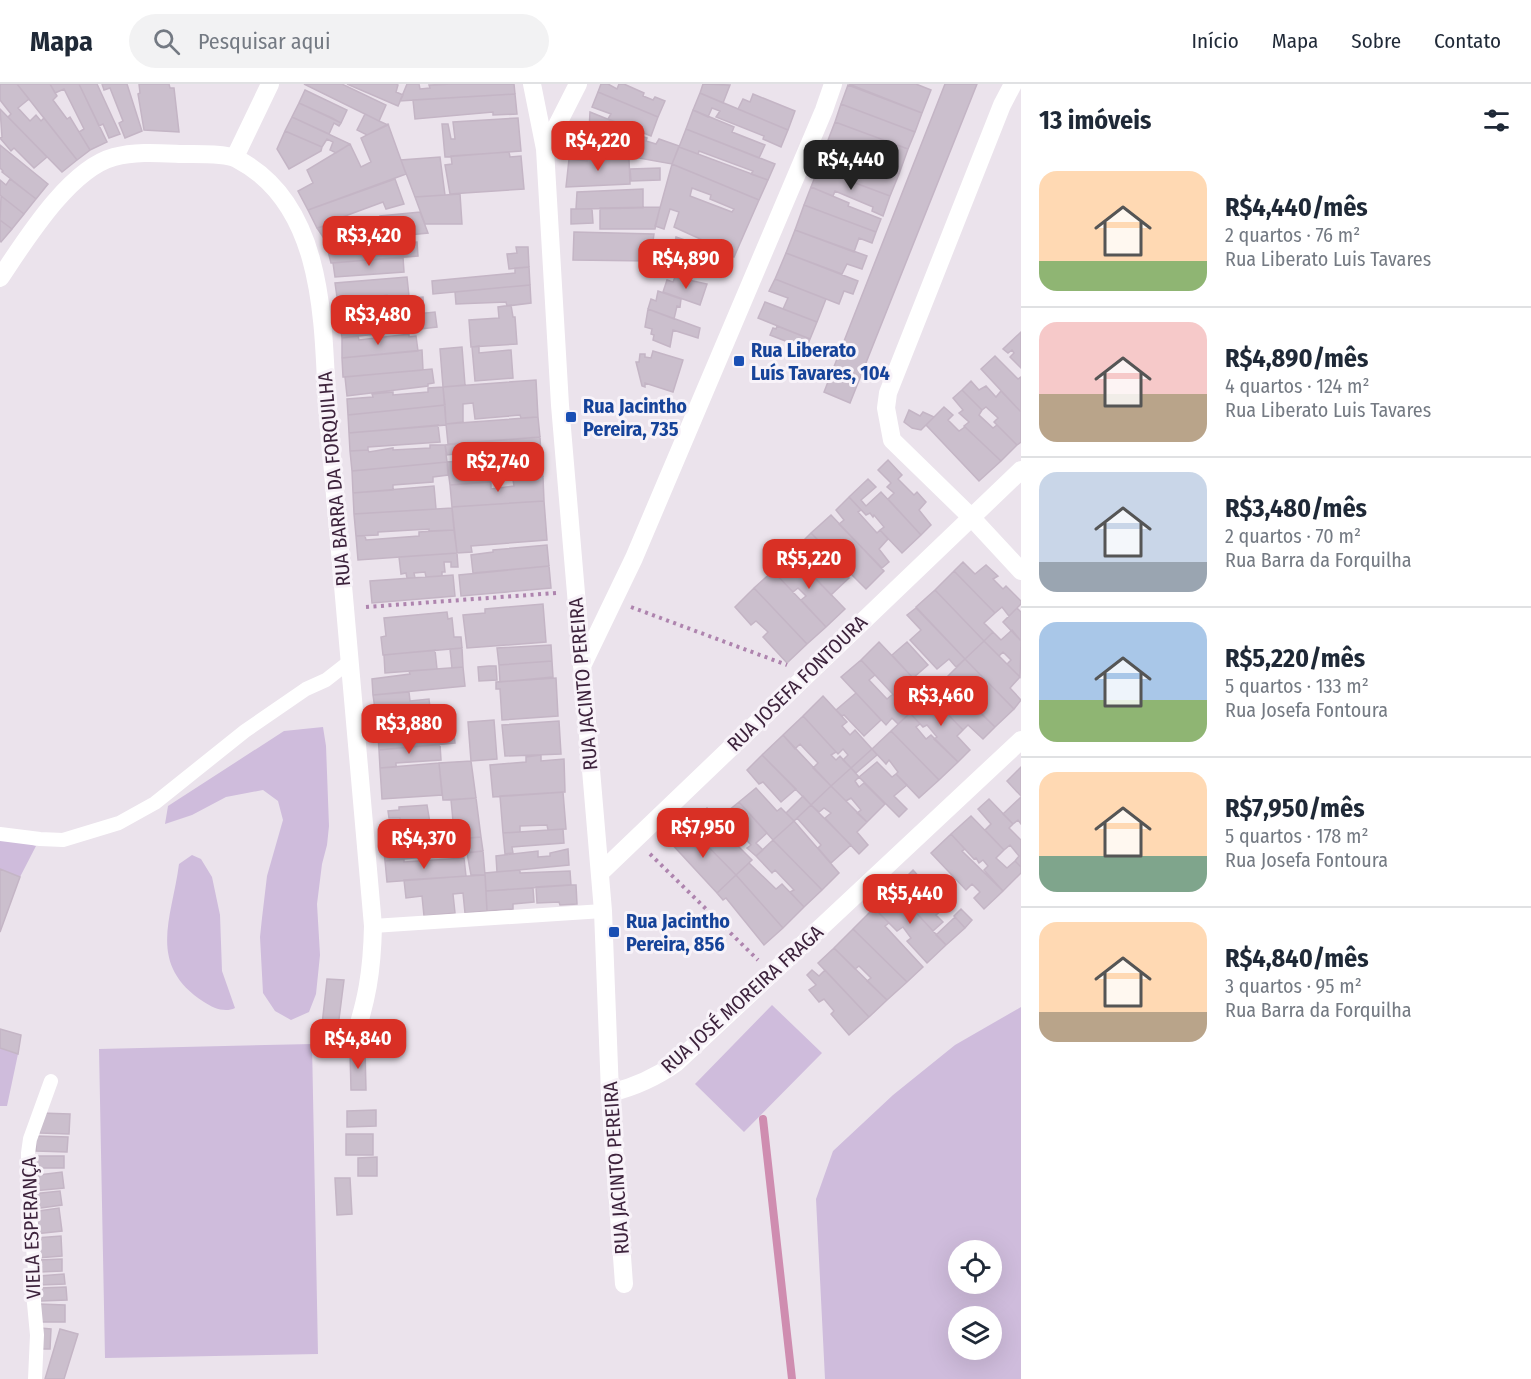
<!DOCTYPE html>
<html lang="pt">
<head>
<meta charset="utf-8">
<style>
  body { margin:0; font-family:"Fira Sans Condensed",sans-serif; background:#f2f2f3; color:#1f2937; height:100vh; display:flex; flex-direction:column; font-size:22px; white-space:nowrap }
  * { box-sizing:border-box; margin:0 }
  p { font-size:20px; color:#747a83 }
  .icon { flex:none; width:33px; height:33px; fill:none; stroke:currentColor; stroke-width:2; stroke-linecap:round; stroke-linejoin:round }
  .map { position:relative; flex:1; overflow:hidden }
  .panel { display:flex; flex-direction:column; background:#fff; width:510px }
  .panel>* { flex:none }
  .fabs { position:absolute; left:948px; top:1156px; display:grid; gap:12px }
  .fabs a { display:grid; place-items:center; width:54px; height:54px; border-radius:50%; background:#fff; box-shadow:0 6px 24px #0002; font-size:30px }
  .price { position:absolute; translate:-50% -51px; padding:0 14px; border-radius:12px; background:#d93025; color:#fff; font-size:20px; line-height:39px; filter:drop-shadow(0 2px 3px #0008) }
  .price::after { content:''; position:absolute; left:50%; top:36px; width:18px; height:14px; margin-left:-9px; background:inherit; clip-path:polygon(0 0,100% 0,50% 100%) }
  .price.on { background:#222; color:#fff }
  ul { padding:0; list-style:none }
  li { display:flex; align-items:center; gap:18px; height:150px; padding:0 18px }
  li+li { border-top:2px solid #e0e1e3 }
  li span { display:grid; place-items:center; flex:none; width:168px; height:120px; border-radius:18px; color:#555 }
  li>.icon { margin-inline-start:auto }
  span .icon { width:72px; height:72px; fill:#fffc; stroke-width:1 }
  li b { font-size:26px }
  h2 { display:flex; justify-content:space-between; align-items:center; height:72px; padding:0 18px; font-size:26px }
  header { display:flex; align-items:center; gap:36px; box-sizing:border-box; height:84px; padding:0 30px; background:#fff; border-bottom:2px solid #e0e1e3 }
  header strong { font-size:28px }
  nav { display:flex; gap:33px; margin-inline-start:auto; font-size:21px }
  .search { width:420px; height:54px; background:#f2f2f3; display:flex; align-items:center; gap:15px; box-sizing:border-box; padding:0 21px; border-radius:33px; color:#747a83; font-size:22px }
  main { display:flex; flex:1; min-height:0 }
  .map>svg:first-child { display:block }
  .green { fill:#cfbcdc; fill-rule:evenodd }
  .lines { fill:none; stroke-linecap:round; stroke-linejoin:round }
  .stream { stroke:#cf8db0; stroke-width:8 }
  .building { fill:#cbbfcd; stroke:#c4b5c5; stroke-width:1.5; fill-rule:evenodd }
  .path { stroke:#ae84ae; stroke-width:4; stroke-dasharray:3 4.5; stroke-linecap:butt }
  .lane { stroke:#fff; stroke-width:14 }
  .street { stroke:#fff; stroke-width:18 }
  .transit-dot { fill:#1a4fb4; stroke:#f8f3f9; stroke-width:2 }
  .labels { text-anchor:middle; stroke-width:6; stroke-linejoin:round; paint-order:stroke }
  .transit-label { font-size:20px; font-weight:bold; fill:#164399; stroke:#f8f3f9; text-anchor:start }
  .street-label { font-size:20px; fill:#3d233c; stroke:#f8f3f9 }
</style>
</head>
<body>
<header>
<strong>Mapa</strong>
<div class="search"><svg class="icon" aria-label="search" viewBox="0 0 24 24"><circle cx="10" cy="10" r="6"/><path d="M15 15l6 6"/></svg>Pesquisar aqui</div>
<nav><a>Início</a><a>Mapa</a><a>Sobre</a><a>Contato</a></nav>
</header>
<main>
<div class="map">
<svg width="1021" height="1295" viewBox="0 0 1021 1295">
  <rect width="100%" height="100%" fill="#ebe3ec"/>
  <path class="green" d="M323,643L326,662L329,742L327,761L322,780L317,820L320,871L316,910L309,928L291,936L275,927L263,909L260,853L262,834L267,792L283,736L278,717L263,706L226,713L192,731L165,740L168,722L284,647Z
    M0,755L21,757L36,762L20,793L0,785Z
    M192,771L201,775L212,793L220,831L222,887L235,924C225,929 213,924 204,918C146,880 172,835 179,780Z
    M772,921L822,969L744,1048L695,1000Z
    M1021,923V1295H825L816,1115L833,1067L893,1011L955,961ZM958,1167H992V1200H958ZM958,1233H992V1266H958Z
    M312,960L318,1270L105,1274L99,965Z
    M0,964L18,970L7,1022H0Z"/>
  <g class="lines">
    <path class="stream" d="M763,1035L792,1295"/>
  </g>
  <path class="building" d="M0,0H17L29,15L18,24L30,37L36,31L41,37L44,34L77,76L62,88L8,33L11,30L0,16Z
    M17,0H50L57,12L53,16L67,35L70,33L90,66L77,76Z
    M50,0H79L107,58L90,66L79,48L84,45L64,5L55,9Z
    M79,0H97L120,50L109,54L103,40L99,42Z
    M102,0H127L142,47L125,54L119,39L123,37L110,4L104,6Z
    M139,0H169L170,4H174L179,48L144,46L138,10L140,9Z
    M304,0H342L386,21L379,37Z
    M347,0H396L398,1L396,8L403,11L398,22Z
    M407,0H419L420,5L430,4L429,1L453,0H514L515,10L400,17Z
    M601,0H608L617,5L619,0H624L644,9L643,12L653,16L655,13L665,17L658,33L598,8Z
    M703,0L730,1L723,19L700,9Z
    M849,0H916L931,6L922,29Z
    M945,0H977L850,319L824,308Z
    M848,1L922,29L915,48L841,20Z
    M305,6L347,26L341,39L299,19Z
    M598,8L658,33L651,52L608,35L611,30L592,23Z
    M700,9L788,46L781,63L763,55L764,52L716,33L720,27L712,24L708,33L693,26Z
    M515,10L517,30L493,31V28L415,35L413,16Z
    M753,10L795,27L788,46L738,25L743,15L750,18Z
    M299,19L332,34L341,39L339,42L334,39L329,50L292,33Z
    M841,20L915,48L908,65L835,38Z
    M0,25L47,73L34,84L14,64L11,67L0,54L2,53Z
    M693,26L734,43L732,48L765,61L759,74L686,45Z
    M590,28L627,43L625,47L647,54L646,57L656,60L659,55L679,62L672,80L588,65Z
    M365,30L379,37L388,41L367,51L357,46Z
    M292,33L350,60L336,69L330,66L333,58L327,55L322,63L285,47Z
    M518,34L521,67L445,73L442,40H448L451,55H455L453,38Z
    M835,38L908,65L899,90L825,64Z
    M388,40L406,90L308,126L298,107L313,99L307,86L350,60L361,83L371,78L361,54Z
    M686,45L775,80L768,96L751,90L753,87L699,67L698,70L679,63Z
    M285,47L322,63L321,67L289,85L277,65Z
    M0,61L48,100L36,115L2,88L3,87L0,84Z
    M679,63L768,96L759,116L672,80Z
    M825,64L899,90L890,112L818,85Z
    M509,68L510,73L521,72L524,105L450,110L445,81L452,80L451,72Z
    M588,70L629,75L630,100L566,103L569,75L587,77Z
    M440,73L445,111L415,113L401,76Z
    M672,80L759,116L734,173L716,166L718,163L674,143L679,128L670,125L664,145L655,142ZM692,104L711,111L710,115L734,125L732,128L690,112Z
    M660,84V96L631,97L630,85Z
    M818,85L890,112L883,132L872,127L873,123L835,107L833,112L811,103Z
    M10,95L36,115L24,130L0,111V96L6,101Z
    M395,95L404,120L386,125L383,118L337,135L338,138L317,144L308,126Z
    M811,103L849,119L848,122L881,135L876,148L804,121Z
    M643,105V124L576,125L577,108Z
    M460,110L462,140H425L415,113Z
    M1,112L24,130L12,145L0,136Z
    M804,121L876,148L872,159L859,154L854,168L795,146Z
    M660,123L655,145H600V124Z
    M571,125H592L593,139L571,140Z
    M420,128L428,149L327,159L317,144L352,134L353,139L380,137V132Z
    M0,136L12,145L1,158L0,157Z
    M795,146L867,172L862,185L847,180L842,190L786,169Z
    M574,148L654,150L650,177L573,176Z
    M403,151V159L417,158L418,172L331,179L326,159Z
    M676,153L705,163L704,166L719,171L718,175L728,178L725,187L683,175L684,170L673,168Z
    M516,163H528L529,183L509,185L507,170L517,169Z
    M786,169L858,197L853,210L844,207L839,220L775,195Z
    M403,173L404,188L335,193L333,179Z
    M529,183L530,201L433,210L432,197L515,189V184Z
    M407,193L409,212L387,214V211L374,213L375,215L361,217V215H356L357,218L338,220L335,199Z
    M675,193L707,200L700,221L663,208L667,196L673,198Z
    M775,195L826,215L817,238L783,225L788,214L769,207Z
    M530,201L531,219L507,222L506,218L456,220L455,208Z
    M658,207L681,215L680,223L677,222L674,235L648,225L651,215L656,217Z
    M400,213L401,215L423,213L424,229L340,238L338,220Z
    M765,218L817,238L810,255L758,234Z
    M511,221L513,233H515L517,260L471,263L469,236L499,234L498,223Z
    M648,225L700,244L698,254L673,246L670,263L653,256L654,251L651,250L652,245L645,243Z
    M435,228L437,243L342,254L340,238Z
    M777,242L810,255L806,265L770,251L773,244L776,245Z
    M1021,248V284L1010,273L1014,269L1012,266L1008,269L1003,265Z
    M409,250V253L416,252L418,267L342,274V254L358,252L359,256Z
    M479,262V269L511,266L513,294L475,297L472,263Z
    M462,263L465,301L443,303L440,265Z
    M422,266L423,286L343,293L342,274Z
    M653,267L683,276L673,308L645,299V303L642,302L636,278H639L640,270H645V273L651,274Z
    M995,272L1018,295L1021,293V328L981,285Z
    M432,285L434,299L428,300V302L347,312L345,293Z
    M536,296L538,333L521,334L520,331L475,335L473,319L463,320V338L446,340L443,303Z
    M971,297L979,306L986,302L996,313L1001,307L1021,328V358L1017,361L994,338L998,334L986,323L982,326L962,306Z
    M443,303L445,321L348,331L347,315L373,313L372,310L393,308V311L428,308V304Z
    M962,306L982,326L979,331L993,344L997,341L1017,361L1001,377L964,342L969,338L959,329L963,326L953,314Z
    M445,321L446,341L349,349L348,331Z
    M944,323L953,331L948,336L959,347L965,343L1001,377L979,397L926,341Z
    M909,326L920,332L923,328L934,333L921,346L912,344L904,338Z
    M538,333L540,353L448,360L446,340Z
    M438,341L440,358L368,363V366L350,367L349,349Z
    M540,353L541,372L456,378L455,370L447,371L445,361Z
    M430,361H445L447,378L352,387L350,367L368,366L369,368L393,364V366L430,364Z
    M541,372L543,393L450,401L447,378Z
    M888,376L902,391L898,395L914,411L917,408L926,418L919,426L931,441L921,451L888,415L894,409L887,403L891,399L878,386Z
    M447,378L448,391L433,393V398L393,401V406L353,409L352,387Z
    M543,393L544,417L452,423L450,401L491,398V405L514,402L513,396Z
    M868,395L876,403L861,416L866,422L881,408L921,451L902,469L880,446L884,443L874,431L873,433L870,429L866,431L849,413Z
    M434,402L436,425L354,430L353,409Z
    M849,413L861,426L858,428L877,449L880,446L888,455L879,465L889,478L882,484L839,440L844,436L836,426Z
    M544,417L547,456L471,462L472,468L457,469L452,423Z
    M452,424L454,446L429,447V445L378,448V451L356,452L354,430Z
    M831,431L884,487L866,505L842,481L845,478L827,461L825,463L811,449Z
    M454,446L457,469L358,476L356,452H365L366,456L419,452V448Z
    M811,449L851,490L848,493L849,494L831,511L791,469Z
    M547,461L549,482L473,489L471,471L493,468V466Z
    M457,469L458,483H451V478H444L445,488H442V492L426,493L425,488L414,489L415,494H407L406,489L401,490L399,473Z
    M791,469L845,525L826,543L801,516L806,512L798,504L793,508L773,487Z
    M963,478L975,490L986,481L998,492L993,495L1003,505L1006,502L1021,517V520L1009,532L1002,523L995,529L954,487Z
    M549,482L551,504L461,512L459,491Z
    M773,487L826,543L807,560L754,504Z
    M954,487L995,529L984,539L993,548L984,557L935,506Z
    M453,491L455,512L372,519L370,497Z
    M754,504L807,560L787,579L763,553L768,548L756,537L751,541L735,523Z
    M935,506L984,557L965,575L916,523Z
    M543,520L546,558L467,564L463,531L485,529V525Z
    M916,524L965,575L956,583L949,575L937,585L910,556L921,546L907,531Z
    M1017,524L1021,528V557L1003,538Z
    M447,528L448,535L452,534L454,553H461L462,564L383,571L381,553L386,552L384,534Z
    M1012,546L1021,557L1020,593L1007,580L1011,576L1003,568L999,572L984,557L993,548L1001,556Z
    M984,557L1020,593L1010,604L1021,616L1014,625L965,575Z
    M879,558L929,611L919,620L913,612L903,621L861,576Z
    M907,558L928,581L913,594L892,571Z
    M551,561L552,577L499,581L497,564Z
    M462,564L463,583L452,584L450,565Z
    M435,566L437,585L385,589L384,571Z
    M965,575L1014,625L995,643L975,624L979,620L959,599L954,603L946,594Z
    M861,576L875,591L869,596L887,615L893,610L910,629L898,640L892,634L886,641L841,593Z
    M552,577L553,593L500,598L499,581Z
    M489,582H496L497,596L479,597L478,583Z
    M463,583L465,602L373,611L372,595L410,590L409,587Z
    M556,594L558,632L502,636L500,605H496V598Z
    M946,594L959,608L956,610L968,623L972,620L995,643L983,655L968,641L963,646L929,611Z
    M409,608L410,617L429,615L432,642L378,646L373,611Z
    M856,609L881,636L864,652L844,631L842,632L836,626Z
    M929,611L963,646L957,652L970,666L958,678L934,655L937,653L927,641L923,643L910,629Z
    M823,612L847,638L842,642L850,651L855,646L872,665L851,684L843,676L848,671L843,665L838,670L803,632Z
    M910,629L920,640L916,643L926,655L931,651L958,678L939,696L891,647Z
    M803,632L836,668L831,671L836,676L840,672L851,684L831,702L813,684L818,679L800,660L795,665L783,651Z
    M494,636L497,675L471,677L468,638Z
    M559,637L561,670L505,672L502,641Z
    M453,641L455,659L379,666L378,650L395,649L394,645Z
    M891,647L939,696L919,714L896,690L898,688L889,676L886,680L872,665Z
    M783,651L831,702L811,721L762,671Z
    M440,660L441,676L396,679V683L380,684L379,666Z
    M872,665L877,671L856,689L851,684Z
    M541,671V677L564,675L565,708L493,713L490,681L526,678V673Z
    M762,671L796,705L781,718L763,698L759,700L747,686Z
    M471,677L476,714L443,716L439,679Z
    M877,678L892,693L896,690L907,701L894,712L907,725L899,733L859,693Z
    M439,679L442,711L382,715L380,684Z
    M1021,683V712L1007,697Z
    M851,684L859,693L855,697L859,703L864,699L885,720L867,738L857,729L861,726L851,714L846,717L831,702Z
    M831,702L867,738L857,748L868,761L859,770L825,734L831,729L824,724L819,728L811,721Z
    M756,704L777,727L781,724L794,737L773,756L739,718Z
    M563,708L566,745L548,746L547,741L520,742V748L503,749L500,712Z
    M803,712L811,721L794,737L786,729Z
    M1021,713V740L1018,736L1013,740L1003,730Z
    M476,714L481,753L385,761L384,748L401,746L400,734H389L388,727L399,726V723L427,721L430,739L453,737L451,716Z
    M989,715L1013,740L1009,744L1021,756V783L1015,777L1019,772L1010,761L1004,766L985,746L991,740L978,725Z
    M739,718L767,749L756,759L763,766L756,772L747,764L751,761L723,731Z
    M811,721L851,761L831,779L818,764L821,761L797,734Z
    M707,724L729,745L725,749L752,776L736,791L687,741Z
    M971,732L1004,766L996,774L1007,784L1015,777L1021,783V789L1003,807L984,786L988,782L983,776L979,779L976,774L974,775L951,750Z
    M794,737L839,789L822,806L773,756Z
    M687,741L736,791L717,809L669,757Z
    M563,745L564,759L512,763L513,769L505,770L503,749Z
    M951,750L965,765L962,767L1003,807L984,825L974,814L980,808L972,800L966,806L931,769Z
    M481,753L483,767L385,777L383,761Z
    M773,756L822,806L804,823L790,808L794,806L775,786L772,789L756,772Z
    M568,765L569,781L497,788L496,772L538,767V773L550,772V769Z
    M483,767L485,791H471L467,769Z
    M464,774L466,792L387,798L385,777L404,775V778Z
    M749,779L776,805L782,800L804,823L783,844L736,791Z
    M0,785L20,793L0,848Z
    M520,786V789L570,787L571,801L486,807L485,789Z
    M913,786L946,823L936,831L943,838L933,847L894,805Z
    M485,791L487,827L465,829L463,809L453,810L455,829L424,832L422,812L406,814L404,796Z
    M736,791L783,844L764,861L726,814L723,816L717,809Z
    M568,801H576L577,820L560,821L559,818L537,819L536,803Z
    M533,804L534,818L513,820V825L487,827L486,807Z
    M894,805L946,861L927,879L907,857L911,854L903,843L897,847L874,824Z
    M874,824L889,839L885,842L923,883L907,898L853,845Z
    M961,825L972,836L965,844L954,832Z
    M955,833L965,844L946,861L936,851Z
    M853,845L907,898L887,916L867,897L871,894L859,882L855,885L834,864Z
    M834,864L887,916L869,933L818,879Z
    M812,886L819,892L825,886L869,933L849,951L831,930L834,927L824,915L819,918L809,906L816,901L807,891Z
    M327,895L344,896L338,943L322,941Z
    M0,945L21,951L18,970L0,964Z
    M350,966H365L366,1006H351Z
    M376,1026V1042L347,1043V1027Z
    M40,1029L70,1030L69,1050L40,1049Z
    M346,1050H373V1071H346Z
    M36,1052L68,1053L67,1068L36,1067Z
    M33,1072H64V1084H33Z
    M377,1073V1092H358V1074Z
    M62,1088L64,1104L33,1107L31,1092Z
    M335,1094H350L352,1130L337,1131Z
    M60,1107L62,1121L34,1125L32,1110Z
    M59,1124L62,1147L35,1150L32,1128Z
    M61,1152L62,1172L37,1174L36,1154Z
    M62,1175V1187L40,1188L39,1176Z
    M64,1190L65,1200L39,1201V1192Z
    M66,1203L67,1216L41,1217L40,1204Z
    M39,1220L65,1221V1238H39Z
    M40,1244L51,1245L50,1265H39Z
    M60,1245L78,1250L64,1295H45Z"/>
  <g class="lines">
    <path class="path" d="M366,523L556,509
      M631,523L787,581
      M650,770L758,876"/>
    <path class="lane" d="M0,750L40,755L63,756L119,739L155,719L245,647L306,605L326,596L349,578
      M373,842L603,827
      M35,1295L37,1251L34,1219L35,1187L28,1105V1069L30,1055L51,997"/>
    <path class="street" d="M532,0L545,65L560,321L603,827L610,1009L624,1200
      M1013,0L1002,21L888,309L886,324L892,356L971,433L1021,487
      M545,65L578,0
      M235,73L270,0
      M0,194C25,157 69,85 114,73C135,67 160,69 182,70C195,70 226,69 237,75C324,120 323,236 327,320L373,842C372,888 367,917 352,961
      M582,582L634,474L824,26L833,0
      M600,789L1021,386
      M610,1009C635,1003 655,994 676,979L1021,656"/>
  </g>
  <g class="transit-dot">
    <rect x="733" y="271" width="12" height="12" rx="3"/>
    <rect x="565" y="327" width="12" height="12" rx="3"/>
    <rect x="608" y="842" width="12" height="12" rx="3"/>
  </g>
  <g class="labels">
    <g class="transit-label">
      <text x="751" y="273">Rua Liberato<tspan x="751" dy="23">Luís Tavares, 104</tspan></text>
      <text x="583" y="329">Rua Jacintho<tspan x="583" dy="23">Pereira, 735</tspan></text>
      <text x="626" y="844">Rua Jacintho<tspan x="626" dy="23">Pereira, 856</tspan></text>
    </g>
    <g class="street-label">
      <text transform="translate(334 395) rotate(-95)" y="7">RUA BARRA DA FORQUILHA</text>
      <text transform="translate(797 599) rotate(-44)" y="7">RUA JOSEFA FONTOURA</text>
      <text transform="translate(583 600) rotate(-95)" y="7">RUA JACINTO PEREIRA</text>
      <text transform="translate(742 915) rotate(-42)" y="7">RUA JOSÉ MOREIRA FRAGA</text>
      <text transform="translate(616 1084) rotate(-94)" y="7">RUA JACINTO PEREIRA</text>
      <text transform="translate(31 1144) rotate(-92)" y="7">VIELA ESPERANÇA</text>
    </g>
  </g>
</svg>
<div class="fabs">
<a><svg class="icon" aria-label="locate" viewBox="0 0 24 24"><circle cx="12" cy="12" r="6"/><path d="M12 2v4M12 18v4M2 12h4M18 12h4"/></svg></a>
<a><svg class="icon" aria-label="layers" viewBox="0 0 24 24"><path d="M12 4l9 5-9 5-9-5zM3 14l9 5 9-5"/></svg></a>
</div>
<b class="price" style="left:598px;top:88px">R$4,220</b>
<b class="price on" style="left:851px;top:107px">R$4,440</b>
<b class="price" style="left:369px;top:183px">R$3,420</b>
<b class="price" style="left:686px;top:206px">R$4,890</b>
<b class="price" style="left:378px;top:262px">R$3,480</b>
<b class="price" style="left:498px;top:409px">R$2,740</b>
<b class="price" style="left:809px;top:506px">R$5,220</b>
<b class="price" style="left:941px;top:643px">R$3,460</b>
<b class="price" style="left:409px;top:671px">R$3,880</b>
<b class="price" style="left:703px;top:775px">R$7,950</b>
<b class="price" style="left:424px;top:786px">R$4,370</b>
<b class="price" style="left:910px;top:841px">R$5,440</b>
<b class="price" style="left:358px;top:986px">R$4,840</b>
</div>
<section class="panel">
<h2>13 imóveis<svg class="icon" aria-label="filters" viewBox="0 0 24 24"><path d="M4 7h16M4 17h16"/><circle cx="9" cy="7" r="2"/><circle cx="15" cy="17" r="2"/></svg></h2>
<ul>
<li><span style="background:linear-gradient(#ffd9b3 75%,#8fb573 0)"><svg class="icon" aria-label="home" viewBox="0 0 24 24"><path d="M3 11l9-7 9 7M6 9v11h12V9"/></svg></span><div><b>R$4,440/mês</b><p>2 quartos · 76 m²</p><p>Rua Liberato Luis Tavares</p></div></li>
<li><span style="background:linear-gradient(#f6c9c9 60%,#b9a48a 0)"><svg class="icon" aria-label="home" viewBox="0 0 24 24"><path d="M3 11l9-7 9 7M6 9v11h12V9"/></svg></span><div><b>R$4,890/mês</b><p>4 quartos · 124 m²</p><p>Rua Liberato Luis Tavares</p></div></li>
<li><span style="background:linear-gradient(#c9d6e8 75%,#9aa5b1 0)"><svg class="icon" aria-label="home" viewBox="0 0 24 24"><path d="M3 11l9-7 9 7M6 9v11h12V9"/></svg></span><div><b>R$3,480/mês</b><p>2 quartos · 70 m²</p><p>Rua Barra da Forquilha</p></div></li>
<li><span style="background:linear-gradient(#a9c7e8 65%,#8fb573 0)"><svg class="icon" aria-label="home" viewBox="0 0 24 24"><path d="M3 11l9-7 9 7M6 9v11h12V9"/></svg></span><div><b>R$5,220/mês</b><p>5 quartos · 133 m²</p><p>Rua Josefa Fontoura</p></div></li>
<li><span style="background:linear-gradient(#ffd9b3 70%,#7fa58c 0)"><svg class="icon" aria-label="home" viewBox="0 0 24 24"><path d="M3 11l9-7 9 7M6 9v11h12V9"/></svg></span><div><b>R$7,950/mês</b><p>5 quartos · 178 m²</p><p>Rua Josefa Fontoura</p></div></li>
<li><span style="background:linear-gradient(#ffd9b3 75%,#b9a48a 0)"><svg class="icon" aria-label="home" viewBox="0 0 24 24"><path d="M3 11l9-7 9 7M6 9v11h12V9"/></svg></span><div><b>R$4,840/mês</b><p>3 quartos · 95 m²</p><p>Rua Barra da Forquilha</p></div></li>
</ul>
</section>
</main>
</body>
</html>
